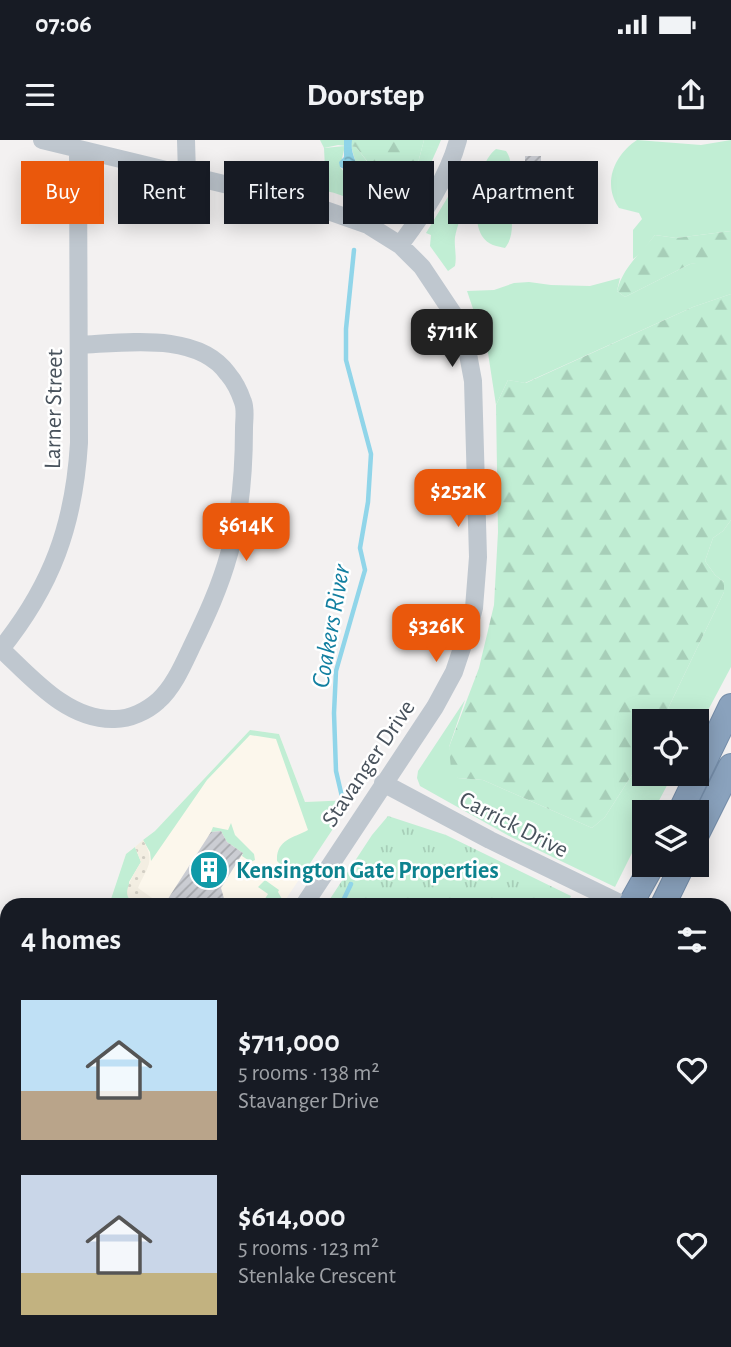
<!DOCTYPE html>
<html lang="en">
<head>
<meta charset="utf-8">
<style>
  body { margin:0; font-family:"Alegreya Sans",sans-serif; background:#242831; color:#f1f3f6; height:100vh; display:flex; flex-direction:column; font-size:26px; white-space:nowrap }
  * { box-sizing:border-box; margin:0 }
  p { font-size:23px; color:#9ea1a6 }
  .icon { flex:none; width:38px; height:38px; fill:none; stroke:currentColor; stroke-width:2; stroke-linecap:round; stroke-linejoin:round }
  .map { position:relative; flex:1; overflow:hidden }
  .details { position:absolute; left:0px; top:758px; width:732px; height:450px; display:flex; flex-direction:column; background:#171b24; border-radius:21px 21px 0 0; box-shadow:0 4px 18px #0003 }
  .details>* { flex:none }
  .top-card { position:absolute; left:21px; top:21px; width:690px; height:63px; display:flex; gap:14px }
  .fabs { position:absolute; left:632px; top:569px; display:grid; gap:14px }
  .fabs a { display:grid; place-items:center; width:77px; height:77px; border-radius:0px; background:#171b24; box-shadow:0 4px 18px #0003; font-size:35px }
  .price { position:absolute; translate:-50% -60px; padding:0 16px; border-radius:14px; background:#ea580c; color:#fff; font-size:23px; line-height:46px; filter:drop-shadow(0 2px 4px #0008) }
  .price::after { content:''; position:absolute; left:50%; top:42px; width:21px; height:16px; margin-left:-10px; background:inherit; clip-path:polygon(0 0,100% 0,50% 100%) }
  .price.on { background:#222; color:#fff }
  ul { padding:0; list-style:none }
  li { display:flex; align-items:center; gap:21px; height:175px; padding:0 21px }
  li span { display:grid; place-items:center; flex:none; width:196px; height:140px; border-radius:0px; color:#555 }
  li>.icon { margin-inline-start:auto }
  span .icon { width:84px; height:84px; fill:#fffc; stroke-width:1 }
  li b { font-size:30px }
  h2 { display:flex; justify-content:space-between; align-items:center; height:84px; padding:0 21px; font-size:30px }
  .chip { padding:0 24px; border-radius:0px; background:#171b24; box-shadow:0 4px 18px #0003; font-size:24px; line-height:63px }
  .chip.on { background:#ea580c; color:#fff }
  .status { display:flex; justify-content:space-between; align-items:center; height:49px; padding:0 35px; background:#171b24; direction:ltr }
  .status svg { height:19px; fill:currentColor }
  header { display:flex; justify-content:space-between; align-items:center; height:91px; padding:0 21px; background:#171b24; font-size:32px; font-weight:700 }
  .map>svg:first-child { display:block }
  .commercial { fill:#fcf7ec }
  .grass { fill:#c1eed4 }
  .forest { fill:url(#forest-firs) }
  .sand { fill:url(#sand-dots) }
  .park { fill:url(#park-tufts) }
  .water { fill:url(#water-ripples) }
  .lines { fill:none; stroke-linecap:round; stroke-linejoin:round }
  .stream { stroke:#90d5e9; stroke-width:4.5 }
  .building { fill:url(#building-hatch) }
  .highway-casing { stroke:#758da9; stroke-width:26 }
  .minor { stroke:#bfc7cf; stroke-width:18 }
  .highway { stroke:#8aa2bd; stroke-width:24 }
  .labels { text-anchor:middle; stroke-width:5; stroke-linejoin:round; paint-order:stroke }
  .street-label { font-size:24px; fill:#49535d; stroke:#fff }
  .culture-label { font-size:24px; font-weight:bold; fill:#0d838f; stroke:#fff; text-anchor:start }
  .water-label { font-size:26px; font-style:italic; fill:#127fa0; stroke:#fff }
</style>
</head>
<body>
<div class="status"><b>07:06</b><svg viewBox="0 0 49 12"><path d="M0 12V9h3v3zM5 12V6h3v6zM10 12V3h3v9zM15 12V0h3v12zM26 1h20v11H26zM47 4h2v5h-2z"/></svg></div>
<header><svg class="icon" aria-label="menu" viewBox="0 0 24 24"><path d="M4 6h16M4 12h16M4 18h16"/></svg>Doorstep<svg class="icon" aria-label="share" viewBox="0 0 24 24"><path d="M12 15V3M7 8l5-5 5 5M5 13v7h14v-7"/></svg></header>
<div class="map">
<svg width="731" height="1207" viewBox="0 0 731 1207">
  <defs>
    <pattern id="forest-firs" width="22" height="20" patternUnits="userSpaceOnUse" patternTransform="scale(1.75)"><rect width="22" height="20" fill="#c1eed4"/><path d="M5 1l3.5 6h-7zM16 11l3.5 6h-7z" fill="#a7ceb8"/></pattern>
    <pattern id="sand-dots" width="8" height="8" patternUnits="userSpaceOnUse" patternTransform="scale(1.75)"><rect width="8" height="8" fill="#f3eee2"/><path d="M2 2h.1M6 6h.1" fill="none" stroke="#d2cec4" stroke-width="1.8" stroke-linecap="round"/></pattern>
    <pattern id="park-tufts" width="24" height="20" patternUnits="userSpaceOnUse" patternTransform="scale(1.75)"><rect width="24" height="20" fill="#c1eed4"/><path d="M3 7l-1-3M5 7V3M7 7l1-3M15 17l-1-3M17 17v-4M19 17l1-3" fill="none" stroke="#a7ceb8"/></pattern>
    <pattern id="water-ripples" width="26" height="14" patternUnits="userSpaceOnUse" patternTransform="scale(1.75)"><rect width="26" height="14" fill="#90d5e9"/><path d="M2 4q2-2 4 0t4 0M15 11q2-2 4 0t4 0" fill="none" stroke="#78afc0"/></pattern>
    <pattern id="building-hatch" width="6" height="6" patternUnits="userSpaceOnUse" patternTransform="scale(1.75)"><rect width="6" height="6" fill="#cbcdd3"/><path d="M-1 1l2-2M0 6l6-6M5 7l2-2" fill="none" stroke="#a7a9ae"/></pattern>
  </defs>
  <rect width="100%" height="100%" fill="#f3f1f1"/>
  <path class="commercial" d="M250,590L279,594L305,662L352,660L282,765H109L126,714L155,691Z
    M0,1108L7,1111V1200L316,1201V1207H0Z"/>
  <path class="grass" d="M424,0H441C433,19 408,80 383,72C363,66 347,55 326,51L324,8L345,6L340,27L353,43L361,41L351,6L356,7L376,33L418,23Z
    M637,0L701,5L731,0V91L676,98L655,95L641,113L633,119V90L642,79L639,73L619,68C602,44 614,15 637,0Z
    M496,9L506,11C515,23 508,40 509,54C510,72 517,93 505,108C496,106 488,105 482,96C470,76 477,23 496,9Z
    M457,42C470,58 458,81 455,97C454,107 457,116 455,126L448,131L430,106L431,95L426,93Z
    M714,120H731V154L693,167L525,243L508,240L496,265L488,213L467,151L494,150L514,143L529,142L551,145L590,146L620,138L617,151L625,157L690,124Z
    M731,380V527L697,591L696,581H662L724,452V442L715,435L705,421L713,398L723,391Z
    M465,560L449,607L458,638L483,640L592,688L605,677L644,616V634H673L653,672H644V689L615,747L511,697L420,646L417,638L418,631Z
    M250,590L279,594L305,662L352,660L307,728L301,732L290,734L277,721C276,700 293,698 308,690L276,599L250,595L207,640L151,721L150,712L143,700L155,691Z
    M231,683L235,695L254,714L255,720L251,722L242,716L243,713L227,702L221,691L211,692L213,687L228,690Z
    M135,707L141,722L129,742L131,761L137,765H109L126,714Z
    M265,740L279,750L278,752L282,759L281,765H261L268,754L258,747Z"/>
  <path class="forest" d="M320,0H424L418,23C382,45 380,37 356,7L338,5L324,8Z
    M731,91V120L690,124L625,157L617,151C623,127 640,114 655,95L676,98Z
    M731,154V380L723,391L713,398L705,421L715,435L724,442V452L662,581H644V616L605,677L592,688L483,640L458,638L451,629L449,607L479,528L494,465L498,392L496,265L508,240L526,243L693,167Z
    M0,1078L7,1081V1110L0,1108Z"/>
  <path class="sand" d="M143,700C156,722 147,727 138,748L162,765C120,765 120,756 141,722L135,707Z"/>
  <path class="park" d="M388,676L446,695L571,756L567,765H326L372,695Z
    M316,1201V1200L353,1201L350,1207H316Z"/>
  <path class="water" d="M344,0H352C350,12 356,19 358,31L352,33L340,27L339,22L344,17Z"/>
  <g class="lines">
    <path class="stream" d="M352,33L353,43
      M343,661L336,631L334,573L336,531L365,430L360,408L368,362L371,314L346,220V189L354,110
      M405,761L409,765
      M341,765L351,744
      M340,1207L341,1200"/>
  </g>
  <path class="building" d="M525,16H541V36H525Z
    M221,691L227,702L243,713L221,748L225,762L213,765H164L211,692Z"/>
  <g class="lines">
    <defs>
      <path id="highway" d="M680,672L731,566
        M696,696L731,626
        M630,765L653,724
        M663,765L683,724
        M377,1207L381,1200
        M428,1207L431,1200
        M454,1207L457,1200
        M501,1207L503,1200"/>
    </defs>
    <use href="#highway" class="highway-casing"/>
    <path class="minor" d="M42,0L311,65L368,85L400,105L422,127L458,181L465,198L473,241L478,417L474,468L468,490L454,532L435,567L304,765
      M186,0L187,34
      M400,105C423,74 448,38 458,0
      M1,509C32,538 68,581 115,579C130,579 147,571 158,561C173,548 183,525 191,508C206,477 220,447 229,414C241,374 244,330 244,288C244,280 246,270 243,262C240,253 234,241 228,234C198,191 124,203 79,205
      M0,510C52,446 74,385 79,303L78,9
      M383,643L490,700L624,765
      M0,785H7
      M724,813L731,816
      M0,966L7,968
      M80,1207L83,1200
      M667,1207L670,1200
      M706,1207L707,1200"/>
    <use href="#highway" class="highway"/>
  </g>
  <defs>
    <symbol id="building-disc" viewBox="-11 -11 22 22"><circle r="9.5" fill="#0f9aa8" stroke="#fff"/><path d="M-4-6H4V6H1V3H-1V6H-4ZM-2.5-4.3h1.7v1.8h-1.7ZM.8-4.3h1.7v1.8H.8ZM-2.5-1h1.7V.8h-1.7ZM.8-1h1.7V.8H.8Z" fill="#fff"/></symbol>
  </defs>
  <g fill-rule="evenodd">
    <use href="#building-disc" x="187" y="708" width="44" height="44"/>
  </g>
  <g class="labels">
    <g class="street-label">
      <text transform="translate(53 269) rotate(-89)" y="8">Larner Street</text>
      <text transform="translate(368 623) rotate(-56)" y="8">Stavanger Drive</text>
      <text transform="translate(514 684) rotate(27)" y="8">Carrick Drive</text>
    </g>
    <g class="culture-label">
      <text x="236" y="738">Kensington Gate Properties</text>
    </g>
    <g class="water-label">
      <text transform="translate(330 486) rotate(-80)" y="9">Coakers River</text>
    </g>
  </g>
</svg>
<div class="fabs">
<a><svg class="icon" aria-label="locate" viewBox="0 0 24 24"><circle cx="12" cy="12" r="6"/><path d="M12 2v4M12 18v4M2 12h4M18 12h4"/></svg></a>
<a><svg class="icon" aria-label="layers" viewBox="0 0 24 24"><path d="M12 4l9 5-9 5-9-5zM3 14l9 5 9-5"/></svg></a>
</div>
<b class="price on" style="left:452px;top:229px">$711K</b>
<b class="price" style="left:458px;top:389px">$252K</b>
<b class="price" style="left:246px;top:423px">$614K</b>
<b class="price" style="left:436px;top:524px">$326K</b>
<div class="top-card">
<a class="chip on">Buy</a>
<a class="chip">Rent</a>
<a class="chip">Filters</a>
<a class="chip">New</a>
<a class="chip">Apartment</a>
</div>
<section class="details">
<h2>4 homes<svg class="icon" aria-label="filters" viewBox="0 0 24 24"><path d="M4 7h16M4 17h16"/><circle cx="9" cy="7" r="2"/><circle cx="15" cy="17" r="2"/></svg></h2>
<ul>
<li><span style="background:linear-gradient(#bfe0f5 65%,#b9a48a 0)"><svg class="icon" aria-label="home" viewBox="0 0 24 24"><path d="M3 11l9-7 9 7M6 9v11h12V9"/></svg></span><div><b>$711,000</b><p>5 rooms · 138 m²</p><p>Stavanger Drive</p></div><svg class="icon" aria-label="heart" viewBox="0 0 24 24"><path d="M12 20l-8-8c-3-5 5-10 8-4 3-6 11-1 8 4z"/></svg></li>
<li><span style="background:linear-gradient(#c9d6e8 70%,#c2b280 0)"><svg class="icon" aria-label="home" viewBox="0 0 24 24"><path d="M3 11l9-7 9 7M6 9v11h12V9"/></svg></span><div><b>$614,000</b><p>5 rooms · 123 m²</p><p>Stenlake Crescent</p></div><svg class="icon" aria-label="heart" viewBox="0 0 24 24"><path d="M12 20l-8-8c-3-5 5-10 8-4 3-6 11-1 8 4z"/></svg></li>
</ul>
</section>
</div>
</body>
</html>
